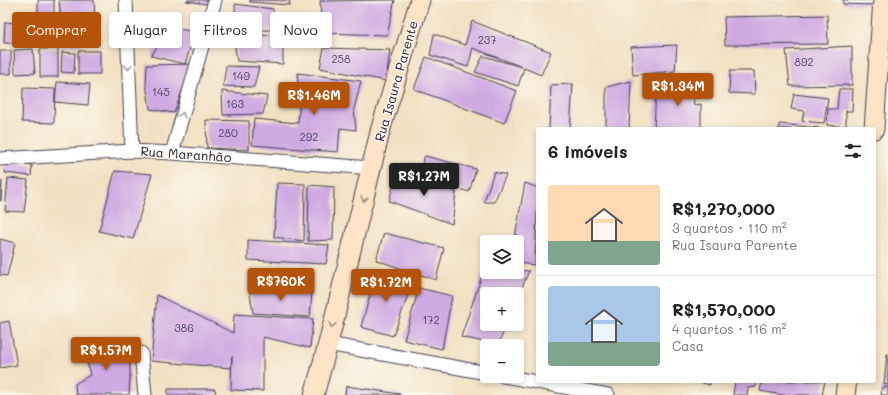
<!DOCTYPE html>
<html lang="pt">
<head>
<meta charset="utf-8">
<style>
  body { margin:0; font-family:Mali,sans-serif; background:#f2f2f2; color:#222; height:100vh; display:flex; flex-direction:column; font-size:15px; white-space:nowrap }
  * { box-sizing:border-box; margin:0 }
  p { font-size:13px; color:#767676 }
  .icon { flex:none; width:22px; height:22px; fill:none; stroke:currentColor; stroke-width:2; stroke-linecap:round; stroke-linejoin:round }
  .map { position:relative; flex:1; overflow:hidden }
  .sheet { position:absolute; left:536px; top:127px; width:340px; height:256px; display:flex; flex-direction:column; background:#fff; border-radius:4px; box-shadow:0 2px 6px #0003 }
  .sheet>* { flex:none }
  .guide { position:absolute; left:12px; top:12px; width:380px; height:36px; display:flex; gap:8px }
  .controls { position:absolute; left:480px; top:235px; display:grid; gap:8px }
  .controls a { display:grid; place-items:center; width:44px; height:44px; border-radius:4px; background:#fff; box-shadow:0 2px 6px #0003; font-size:20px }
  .price { position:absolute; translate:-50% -34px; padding:0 9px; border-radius:4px; background:#b45309; color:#fff; font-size:13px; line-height:26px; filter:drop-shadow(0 1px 2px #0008) }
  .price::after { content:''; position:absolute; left:50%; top:24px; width:12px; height:9px; margin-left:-6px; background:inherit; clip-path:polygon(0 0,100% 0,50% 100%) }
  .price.on { background:#222; color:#fff }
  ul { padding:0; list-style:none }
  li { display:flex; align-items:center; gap:12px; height:100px; padding:0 12px }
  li+li { border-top:1px solid #e0e0e0 }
  li span { display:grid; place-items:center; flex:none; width:112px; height:80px; border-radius:4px; color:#555 }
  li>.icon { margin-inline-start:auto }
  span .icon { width:48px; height:48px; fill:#fffc; stroke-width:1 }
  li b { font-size:17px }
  h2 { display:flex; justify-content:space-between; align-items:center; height:48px; padding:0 12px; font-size:17px }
  .tag { padding:0 14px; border-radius:4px; background:#fff; box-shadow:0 2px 6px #0003; font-size:14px; line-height:36px }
  .tag.on { background:#b45309; color:#fff }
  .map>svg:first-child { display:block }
  .building { fill:#d0aae2 }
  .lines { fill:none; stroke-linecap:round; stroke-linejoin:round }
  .street-casing { stroke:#413e4f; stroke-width:15 }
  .secondary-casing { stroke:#413e4f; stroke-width:21 }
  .street { stroke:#fff; stroke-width:13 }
  .secondary { stroke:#fee4c6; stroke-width:19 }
  .oneway { stroke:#9c9ca7 }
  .oneway2 { stroke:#9b8d87 }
  .labels { text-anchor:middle; stroke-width:3; stroke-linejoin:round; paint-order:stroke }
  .number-label { font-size:11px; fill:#4e4465 }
  .street-label { font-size:13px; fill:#22223b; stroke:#fbf7ec }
</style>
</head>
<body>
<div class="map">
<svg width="888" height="395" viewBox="0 0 888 395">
  <rect width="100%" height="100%" fill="#fbf7ec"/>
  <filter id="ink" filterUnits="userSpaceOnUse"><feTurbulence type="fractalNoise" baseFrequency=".025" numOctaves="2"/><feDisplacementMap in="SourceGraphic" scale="8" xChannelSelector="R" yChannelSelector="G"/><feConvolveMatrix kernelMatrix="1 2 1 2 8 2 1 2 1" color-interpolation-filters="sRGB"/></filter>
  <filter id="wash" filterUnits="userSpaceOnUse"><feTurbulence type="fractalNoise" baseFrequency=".012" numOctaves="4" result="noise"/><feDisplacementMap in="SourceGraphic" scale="16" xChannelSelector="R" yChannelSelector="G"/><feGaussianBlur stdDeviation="0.9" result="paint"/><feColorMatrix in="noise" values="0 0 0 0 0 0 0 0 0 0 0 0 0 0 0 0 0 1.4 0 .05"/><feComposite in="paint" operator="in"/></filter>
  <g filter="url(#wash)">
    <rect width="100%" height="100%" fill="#f2e0c2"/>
    <g id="blocks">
      <path class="building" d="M38,0H54V21H38Z
        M59,0H94L95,17L61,21Z
        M187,0H207V4L186,1Z
        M250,0H289L290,5L250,2Z
        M395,0L387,35L322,33L320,1Z
        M843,0H874L873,5L843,4Z
        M235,4L273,9L274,30H236Z
        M827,15L828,44L725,45L724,17Z
        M472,21L551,52L541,75L524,68L518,86L475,72L483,56L522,67L473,48L468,67L430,55L434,34L465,45Z
        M5,22L17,23L16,43H4Z
        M80,23L81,45L56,46L55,24Z
        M171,26L195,33L185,64L151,56Z
        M233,34L283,36V64L237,61Z
        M677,45L675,71L633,75L631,47Z
        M852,46V85L790,86L786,50Z
        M324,48L390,50L386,81L320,68Z
        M33,49L35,73L15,74L14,50Z
        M40,49H58V77H40Z
        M0,51H11V74H0Z
        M78,51H100V74H78Z
        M62,52L75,53L74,73L61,72Z
        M426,57L517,91L504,123L414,89Z
        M192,64L174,113L150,109L146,84L147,65Z
        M226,66L259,67L254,87L223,86Z
        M730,71H754L755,94L729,93Z
        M298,73L361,81L354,109L356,130L340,128L338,152L252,145L254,119L298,123L300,99H297Z
        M692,75L694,105L701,104V129H654L656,89L678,88V76Z
        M631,81L629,129H606V87Z
        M57,82L90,84L88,105L55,102Z
        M573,84L570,129H549L551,85Z
        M23,88L55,89L54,123L22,122Z
        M839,89H853L852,111H846V127L827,125L828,109H837Z
        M222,91L267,96L263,114L223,115Z
        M794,94L828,98L824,123L802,121L804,111L791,109Z
        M206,120L249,121V150L207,148Z
        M779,124L819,128V129H779Z
        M425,156L476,169L469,192L417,175Z
        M6,162L32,165L31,176L5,173Z
        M115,171L152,174L133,239L99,231Z
        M397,171L456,192L452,224L389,201Z
        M494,172L506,175L494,202H484Z
        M8,178L28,180L24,212L5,211Z
        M0,181H2L1,201H0Z
        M277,183L305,184L304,241L274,237Z
        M525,183L538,188L535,265L517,263V242H514Z
        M309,185L334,187L333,240L308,241Z
        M384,233L444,248L436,280L376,260Z
        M0,239L15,243L7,276L0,275Z
        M248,240L329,245L326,264L248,260Z
        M485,266L487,267V272H517V270L529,271L517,299V294H487V324H507L498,345L461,337Z
        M377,270L413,282L393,336L361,327Z
        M249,287L312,291L310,317L253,313Z
        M419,288L452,296L442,349L404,340Z
        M157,295L233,333L234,314L313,319L310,348L263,337V391L231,390L232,356L231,368L151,361Z
        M9,321L17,365L0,368V323Z
        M113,340L130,350V376L129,395H76L75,384L90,375L84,348Z
        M887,354H888V385L884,384Z
        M695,381H710V385Z
        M735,381H757L756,387L748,388L747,395H733Z
        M762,381H825L822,395H783L760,391Z
        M346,386L400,394V395H345Z
        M882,387H888V395H881Z
        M168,389H215L216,395H168Z"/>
    </g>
  </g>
  <g filter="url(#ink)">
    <use href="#blocks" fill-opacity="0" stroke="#413e4f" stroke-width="1"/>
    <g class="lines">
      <defs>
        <path id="street" d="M126,0L132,151
          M172,153L215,0
          M0,159L132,151L172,153L372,168
          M328,344L487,373
          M141,353L145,395
          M503,376L608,395"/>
        <path id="secondary" d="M874,129L883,0
          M314,395L328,344L381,128L420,0
          M845,395L847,381"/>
      </defs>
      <use href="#street" class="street-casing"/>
      <use href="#secondary" class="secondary-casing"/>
      <use href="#street" class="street"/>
      <use href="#secondary" class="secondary"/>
    </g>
    <defs><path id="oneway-chevron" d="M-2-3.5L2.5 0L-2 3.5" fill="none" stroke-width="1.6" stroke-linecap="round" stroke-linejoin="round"/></defs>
    <g class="oneway">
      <use href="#oneway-chevron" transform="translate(128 67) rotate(88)"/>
      <use href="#oneway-chevron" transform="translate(182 115) rotate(-74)"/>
    </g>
    <g class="oneway2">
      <use href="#oneway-chevron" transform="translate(364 199) rotate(104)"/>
      <use href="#oneway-chevron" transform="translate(332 325) rotate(104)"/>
    </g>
  </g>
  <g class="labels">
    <g class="number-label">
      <text x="487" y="44">237</text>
      <text x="341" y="63">258</text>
      <text x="804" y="66">892</text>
      <text x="241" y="80">149</text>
      <text x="161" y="96">145</text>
      <text x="235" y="108">163</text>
      <text x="228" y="137">280</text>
      <text x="309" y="141">292</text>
      <text x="431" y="324">172</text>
      <text x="184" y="332">386</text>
    </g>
    <g class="street-label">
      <text transform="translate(396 81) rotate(-74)" y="5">Rua Isaura Parente</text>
      <text transform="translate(186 154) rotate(4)" y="5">Rua Maranhão</text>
    </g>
  </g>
</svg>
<div class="controls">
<a><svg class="icon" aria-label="layers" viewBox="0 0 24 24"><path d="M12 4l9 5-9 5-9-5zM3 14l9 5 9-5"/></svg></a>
<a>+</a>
<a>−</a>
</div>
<b class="price" style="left:678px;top:107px">R$1.34M</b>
<b class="price" style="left:314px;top:116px">R$1.46M</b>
<b class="price on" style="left:424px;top:197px">R$1.27M</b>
<b class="price" style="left:281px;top:302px">R$760K</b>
<b class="price" style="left:386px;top:303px">R$1.72M</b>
<b class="price" style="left:106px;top:371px">R$1.57M</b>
<div class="guide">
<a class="tag on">Comprar</a>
<a class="tag">Alugar</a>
<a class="tag">Filtros</a>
<a class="tag">Novo</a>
</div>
<section class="sheet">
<h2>6 imóveis<svg class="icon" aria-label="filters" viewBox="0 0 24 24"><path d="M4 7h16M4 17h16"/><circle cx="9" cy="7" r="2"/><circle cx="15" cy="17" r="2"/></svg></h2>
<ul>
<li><span style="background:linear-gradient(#ffd9b3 70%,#7fa58c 0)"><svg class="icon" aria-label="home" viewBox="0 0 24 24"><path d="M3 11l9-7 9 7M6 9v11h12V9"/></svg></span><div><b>R$1,270,000</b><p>3 quartos · 110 m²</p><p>Rua Isaura Parente</p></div></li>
<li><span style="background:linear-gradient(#a9c7e8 70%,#7fa58c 0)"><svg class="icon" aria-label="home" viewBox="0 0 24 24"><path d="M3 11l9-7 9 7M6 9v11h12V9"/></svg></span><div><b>R$1,570,000</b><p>4 quartos · 116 m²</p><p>Casa</p></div></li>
</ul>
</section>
</div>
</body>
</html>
